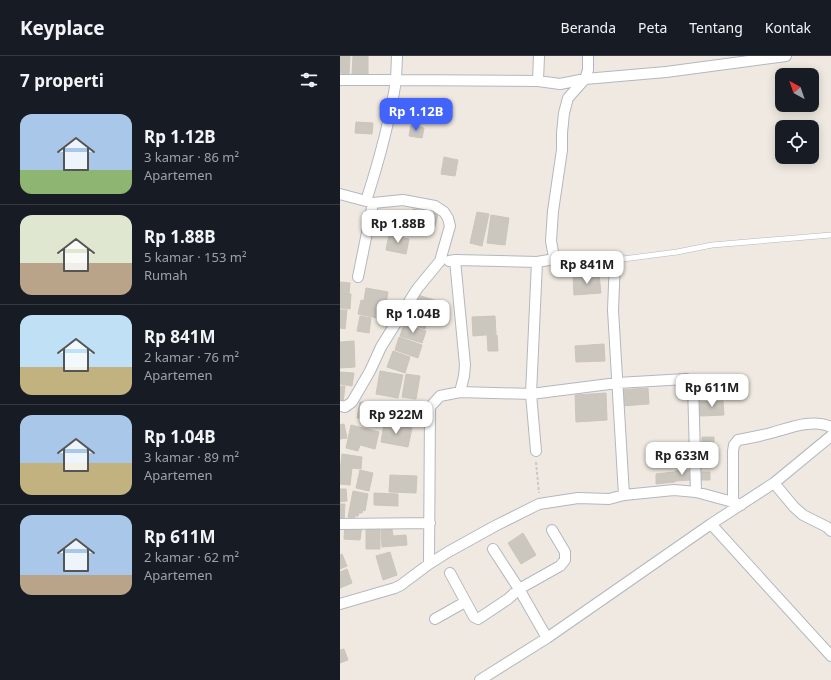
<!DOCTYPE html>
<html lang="id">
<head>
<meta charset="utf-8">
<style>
  body { margin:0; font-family:"Noto Sans",sans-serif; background:#242831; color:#f1f3f6; height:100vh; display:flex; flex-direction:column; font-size:15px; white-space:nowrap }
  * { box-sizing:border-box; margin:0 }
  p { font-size:13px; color:#9ea1a6 }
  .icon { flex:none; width:22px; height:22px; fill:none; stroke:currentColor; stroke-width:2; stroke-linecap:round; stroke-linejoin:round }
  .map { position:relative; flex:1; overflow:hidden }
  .side { display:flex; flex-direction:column; background:#171b24; width:340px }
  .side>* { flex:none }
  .needle { width:26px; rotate:320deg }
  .fabs { position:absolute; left:435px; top:12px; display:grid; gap:8px }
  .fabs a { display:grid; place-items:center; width:44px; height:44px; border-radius:8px; background:#171b24; box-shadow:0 2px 10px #0003; font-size:20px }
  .price { position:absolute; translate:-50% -34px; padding:0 9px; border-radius:8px; background:#fff; color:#222; font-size:13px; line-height:26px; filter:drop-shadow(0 1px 2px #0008) }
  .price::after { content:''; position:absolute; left:50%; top:24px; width:12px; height:9px; margin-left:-6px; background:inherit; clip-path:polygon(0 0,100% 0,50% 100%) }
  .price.selected { background:#4264fb; color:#fff }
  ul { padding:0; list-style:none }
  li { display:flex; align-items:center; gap:12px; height:100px; padding:0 20px }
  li+li { border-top:1px solid #363941 }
  li span { display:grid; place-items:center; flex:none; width:112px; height:80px; border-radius:12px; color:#555 }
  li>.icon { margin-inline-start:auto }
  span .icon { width:48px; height:48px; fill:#fffc; stroke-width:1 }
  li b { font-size:17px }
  h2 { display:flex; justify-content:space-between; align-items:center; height:48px; padding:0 20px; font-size:17px }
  header { display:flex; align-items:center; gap:24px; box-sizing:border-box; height:56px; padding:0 20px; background:#171b24; border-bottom:1px solid #363941 }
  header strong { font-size:19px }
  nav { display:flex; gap:22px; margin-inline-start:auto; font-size:14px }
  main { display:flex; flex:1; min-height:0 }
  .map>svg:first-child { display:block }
  .building { fill:#cbc7bf; stroke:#cbc5ba }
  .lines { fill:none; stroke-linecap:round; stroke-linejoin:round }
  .lane-casing { stroke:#b4b7c1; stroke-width:6 }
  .street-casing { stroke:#b4b7c1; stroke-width:12 }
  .path { stroke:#c9c9c9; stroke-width:2; stroke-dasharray:3 2; stroke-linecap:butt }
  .lane { stroke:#fff; stroke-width:5 }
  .street { stroke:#fff; stroke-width:10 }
</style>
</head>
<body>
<header>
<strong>Keyplace</strong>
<nav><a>Beranda</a><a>Peta</a><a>Tentang</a><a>Kontak</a></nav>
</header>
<main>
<section class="side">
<h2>7 properti<svg class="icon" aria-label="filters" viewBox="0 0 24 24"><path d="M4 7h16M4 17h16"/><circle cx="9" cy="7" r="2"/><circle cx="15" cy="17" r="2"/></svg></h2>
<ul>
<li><span style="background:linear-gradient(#a9c7e8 70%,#8fb573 0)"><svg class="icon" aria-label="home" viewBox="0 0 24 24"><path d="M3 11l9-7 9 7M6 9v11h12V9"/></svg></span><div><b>Rp 1.12B</b><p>3 kamar · 86 m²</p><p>Apartemen</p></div></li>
<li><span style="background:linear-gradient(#dfe7d0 60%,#b9a48a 0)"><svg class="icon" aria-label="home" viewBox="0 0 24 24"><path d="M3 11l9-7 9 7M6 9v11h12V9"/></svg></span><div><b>Rp 1.88B</b><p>5 kamar · 153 m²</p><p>Rumah</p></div></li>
<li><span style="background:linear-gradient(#bfe0f5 65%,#c2b280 0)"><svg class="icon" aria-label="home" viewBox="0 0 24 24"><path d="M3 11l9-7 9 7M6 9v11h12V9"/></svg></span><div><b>Rp 841M</b><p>2 kamar · 76 m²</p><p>Apartemen</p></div></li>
<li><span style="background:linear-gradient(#a9c7e8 60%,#c2b280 0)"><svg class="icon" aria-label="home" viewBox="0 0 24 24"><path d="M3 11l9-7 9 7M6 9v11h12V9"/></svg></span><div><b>Rp 1.04B</b><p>3 kamar · 89 m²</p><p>Apartemen</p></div></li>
<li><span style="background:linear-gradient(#a9c7e8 75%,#b9a48a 0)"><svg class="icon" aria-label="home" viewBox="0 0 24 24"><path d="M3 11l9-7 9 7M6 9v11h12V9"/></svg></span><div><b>Rp 611M</b><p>2 kamar · 62 m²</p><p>Apartemen</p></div></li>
</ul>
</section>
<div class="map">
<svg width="491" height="624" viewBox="0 0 491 624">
  <rect width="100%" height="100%" fill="#efe9e1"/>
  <path class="building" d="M0,0H10L9,18L0,17Z
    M13,0H28V18H12Z
    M16,66L33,67L32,78L15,77Z
    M71,69L84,72L82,82L69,80Z
    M104,101L118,104L115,120L101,118Z
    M73,153L98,158L95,171L70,166Z
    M137,156L149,158L142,190L130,187Z
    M151,159L169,162L165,189L147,187Z
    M49,179L69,183L66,198L46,194Z
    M259,218L261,237L234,239L233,220Z
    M0,226L10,227L9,238L0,237Z
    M26,232L48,236L46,248L24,244Z
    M0,237L11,238L10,253L0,252Z
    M78,239L97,245L93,257L74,250Z
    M21,244L45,249L42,263L18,258Z
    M71,251L90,258L85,273L66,267Z
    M0,254H7L5,273L0,272Z
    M20,260L31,262L29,277L17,275Z
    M155,260L156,278L133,280L132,261Z
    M64,268L86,275L82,287L60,280Z
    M147,279H157L158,295H148Z
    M59,281L82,289L78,302L55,294Z
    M14,285L15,311L0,312V286Z
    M264,288L265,305L236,306L235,290Z
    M53,295L70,301L65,317L47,311Z
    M40,315L63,319L58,342L36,338Z
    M0,316L14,317L12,330L0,328Z
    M66,318L80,320L76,343L62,341Z
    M0,330H5L3,347H0Z
    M308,332L309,348L281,350L280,334Z
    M266,337L267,364L236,366L235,339Z
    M383,345L384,359L360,360L359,346Z
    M20,346L45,351L42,366L17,362Z
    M52,350L75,354L72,368L49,364Z
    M44,367L72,372L68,391L41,386Z
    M4,368L7,382L0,383V369Z
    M11,369L39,376L35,393L20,389L18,395L6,392Z
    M362,381H374V387L362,388Z
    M2,398L22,401L21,413L12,412L10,429L0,428V416Z
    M20,414L33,417L29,435L16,432Z
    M349,414L350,424L335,425V415Z
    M334,416L335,426L316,428V418Z
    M359,416H370V424H359Z
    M50,419L77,420L76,437L49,436Z
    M0,433H6L7,445L0,446Z
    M13,435L28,438L25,455L23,454L22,457H19L18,460H15L14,463L8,461Z
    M34,437L58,438V450L34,449Z
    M0,448H5L4,466H0Z
    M5,469L22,470L20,484L4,483Z
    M40,470V493H26V471Z
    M52,473L53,480L66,479L67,489L42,491L41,474Z
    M183,477L196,499L181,508L168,487Z
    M50,496L57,519L43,524L36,500Z
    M2,498L7,510L0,513V499Z
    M7,513L12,527L0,532V516Z
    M4,593L8,604L0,607V594Z"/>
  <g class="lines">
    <defs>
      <path id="lane" d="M275,204L337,196L372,189L491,179"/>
      <path id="street" d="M57,0L56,24L198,25L220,28L245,23L326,16L446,0
        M0,24H56C50,65 39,105 26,145L33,147L63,144L95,150L104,156L108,162L110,170L100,205L77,233L41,291L30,315L12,346L5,351L0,350
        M198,25L199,0
        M0,138L26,145
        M214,201L211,185L213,155L222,94V77L224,57L228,42L245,23L248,14V0
        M115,204L197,206L209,204L214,201L235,203L275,204L273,254L284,439
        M18,221L33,147
        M120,336L191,338L277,327L346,323L353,328L356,436
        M196,395L191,338L197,206
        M434,427L454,451L463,459L487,471L491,475
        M393,446V395L394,389L398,384C409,382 420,380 431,377C449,372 473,362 491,371
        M0,468L90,467
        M371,468L491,600
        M153,493L179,533L207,582
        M89,508L90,351L100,340L120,336L124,320L125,309L115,204L109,205
        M110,517L134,561L138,563L168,543L179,533L220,510L225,504V496L212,474
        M0,548L55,532L61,529L89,508L108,496L155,470L199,448L238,442L269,443L284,439L334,434L356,436L393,446L401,449
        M95,563L125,546
        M140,624L207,582L371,468L434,427L491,380"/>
    </defs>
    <use href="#lane" class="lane-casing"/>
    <use href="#street" class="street-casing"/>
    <path class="path" d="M196,406L199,437"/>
    <use href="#lane" class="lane"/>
    <use href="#street" class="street"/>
  </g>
</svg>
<div class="fabs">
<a><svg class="needle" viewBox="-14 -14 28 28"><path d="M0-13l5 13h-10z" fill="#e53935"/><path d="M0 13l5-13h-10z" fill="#9ea1a6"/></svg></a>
<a><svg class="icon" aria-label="locate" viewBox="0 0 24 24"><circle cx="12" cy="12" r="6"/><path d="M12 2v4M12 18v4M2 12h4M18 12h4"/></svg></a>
</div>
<b class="price selected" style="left:76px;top:76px">Rp 1.12B</b>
<b class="price" style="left:58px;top:188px">Rp 1.88B</b>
<b class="price" style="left:247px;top:229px">Rp 841M</b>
<b class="price" style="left:73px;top:278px">Rp 1.04B</b>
<b class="price" style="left:372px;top:352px">Rp 611M</b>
<b class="price" style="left:56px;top:379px">Rp 922M</b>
<b class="price" style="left:342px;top:420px">Rp 633M</b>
</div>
</main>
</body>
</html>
